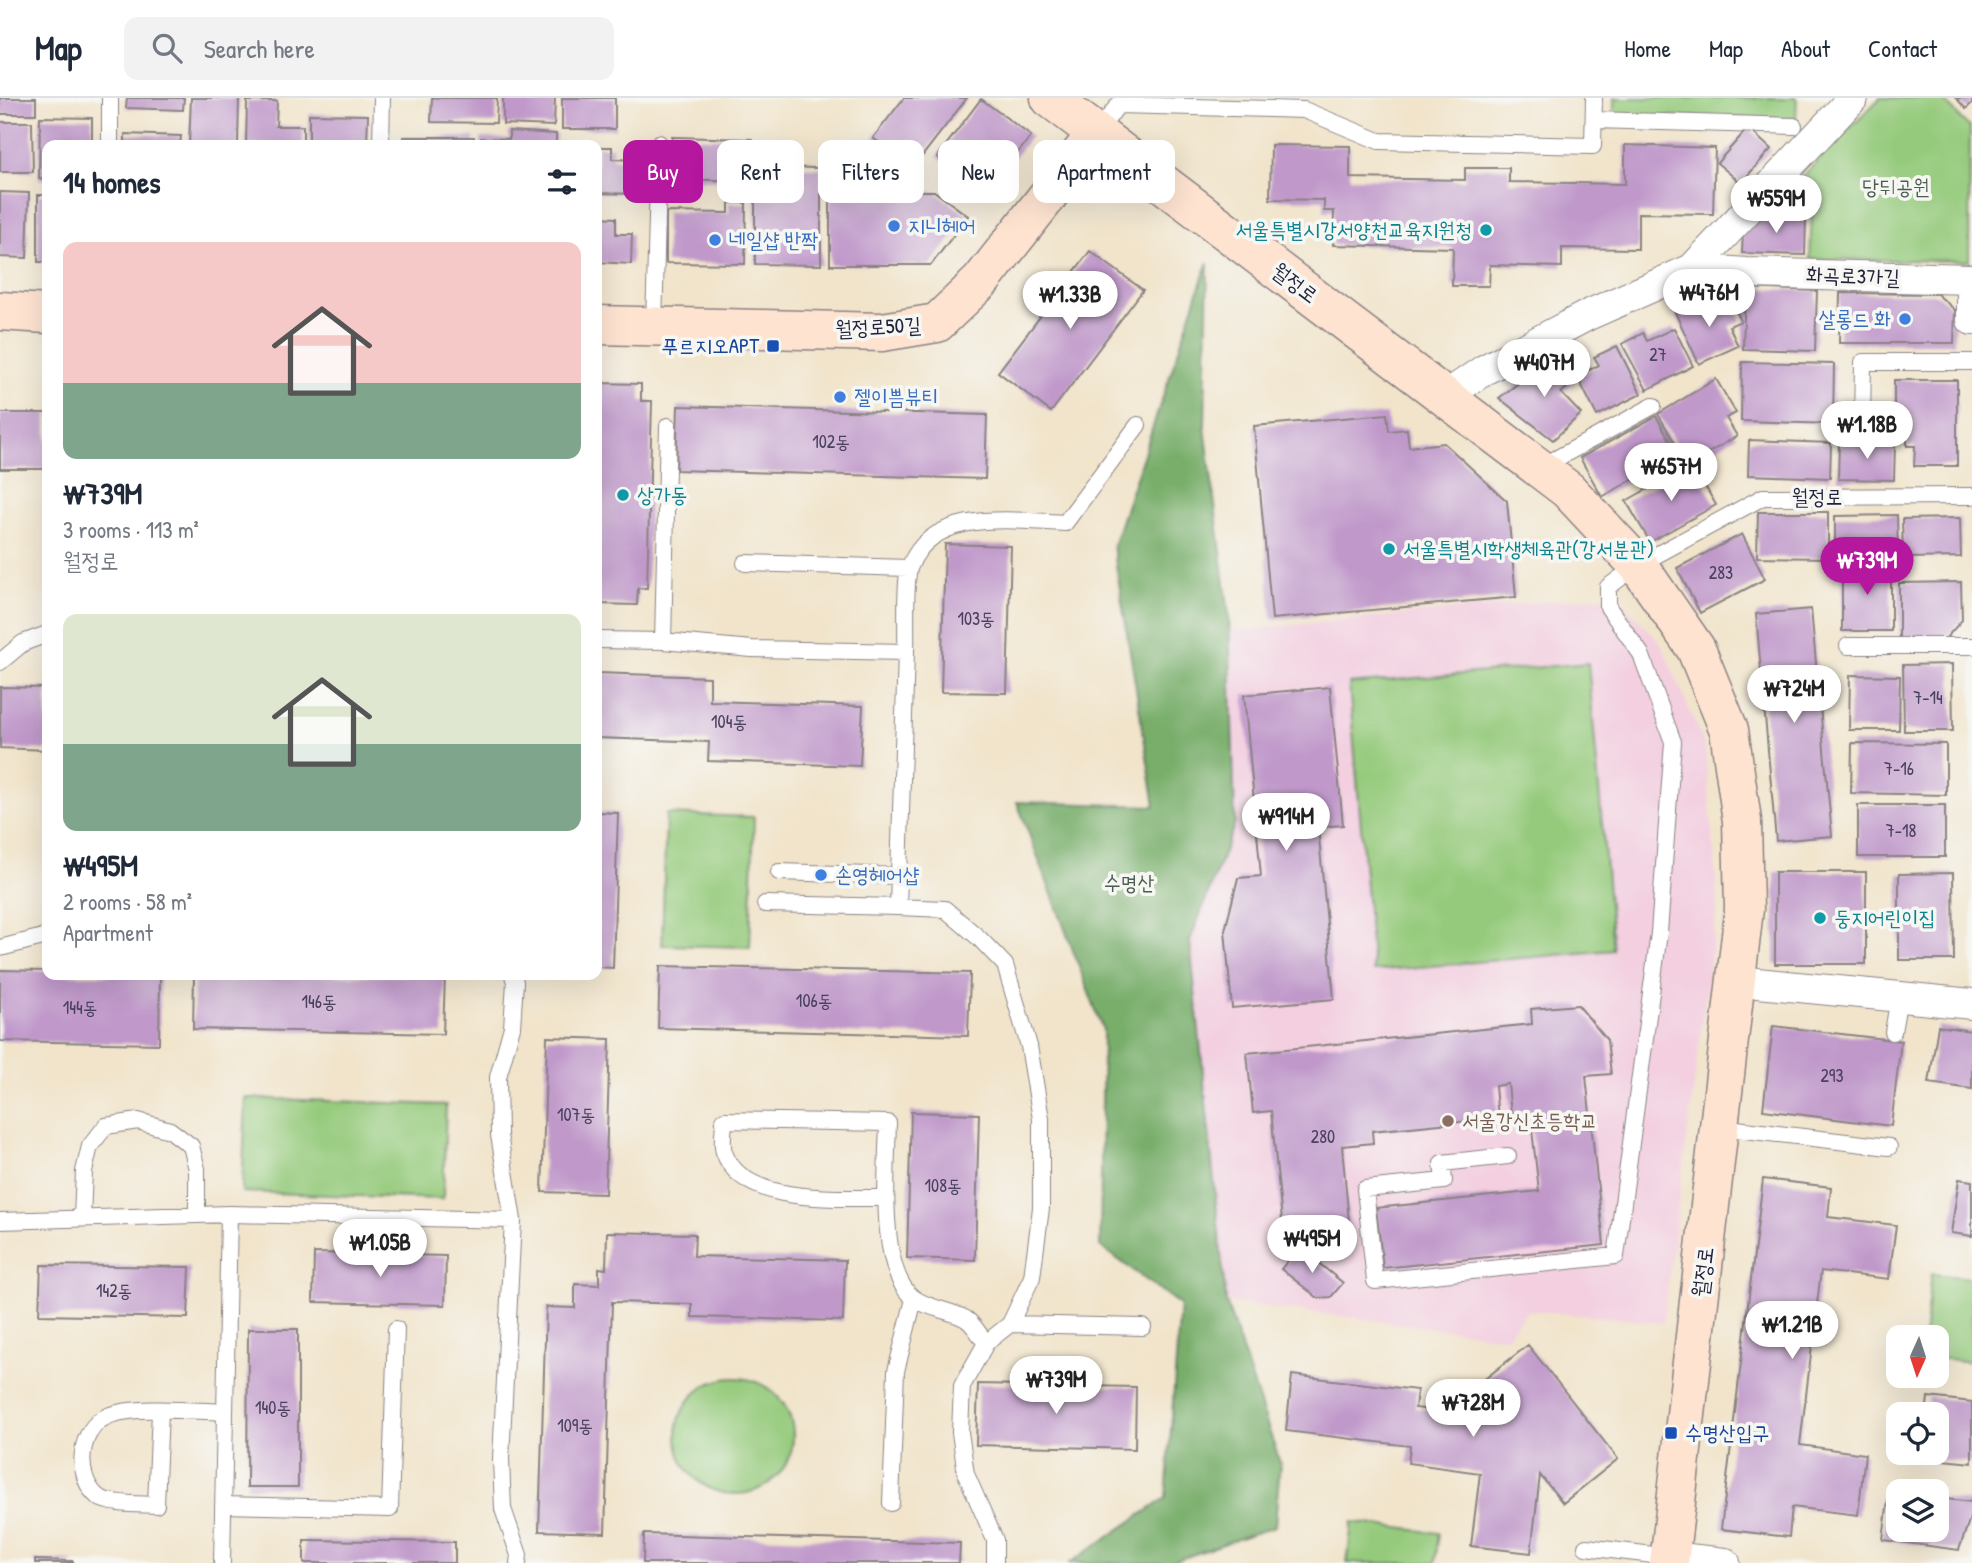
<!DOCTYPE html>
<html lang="en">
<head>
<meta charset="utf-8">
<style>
  body { margin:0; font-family:"Patrick Hand","Poor Story",sans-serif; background:#f2f2f3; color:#1f2937; height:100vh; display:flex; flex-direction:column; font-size:26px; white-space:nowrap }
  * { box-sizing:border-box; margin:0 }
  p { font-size:23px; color:#747a83 }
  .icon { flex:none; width:38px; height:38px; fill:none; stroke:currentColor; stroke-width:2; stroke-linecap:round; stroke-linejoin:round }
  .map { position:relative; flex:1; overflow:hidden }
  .panel { position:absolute; left:42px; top:42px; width:560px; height:840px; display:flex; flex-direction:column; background:#fff; border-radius:14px; box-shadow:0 7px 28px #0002 }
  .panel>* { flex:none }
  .banner { position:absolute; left:623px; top:42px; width:665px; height:63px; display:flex; gap:14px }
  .needle { width:46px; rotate:183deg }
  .tools { position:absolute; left:1886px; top:1227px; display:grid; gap:14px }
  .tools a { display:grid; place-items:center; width:63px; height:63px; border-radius:14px; background:#fff; box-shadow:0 7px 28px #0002; font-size:35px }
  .price { position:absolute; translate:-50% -60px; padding:0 16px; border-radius:24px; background:#fff; color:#222; font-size:23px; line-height:46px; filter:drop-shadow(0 2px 4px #0008) }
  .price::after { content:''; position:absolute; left:50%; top:42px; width:21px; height:16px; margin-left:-10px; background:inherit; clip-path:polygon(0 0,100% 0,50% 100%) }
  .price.current { background:#b5179e; color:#fff }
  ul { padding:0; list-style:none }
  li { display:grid; align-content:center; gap:14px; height:371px; padding:0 21px }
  li span { display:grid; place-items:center; height:217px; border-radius:14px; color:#555 }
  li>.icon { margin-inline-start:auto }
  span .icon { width:126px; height:126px; fill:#fffc; stroke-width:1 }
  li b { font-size:30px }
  h2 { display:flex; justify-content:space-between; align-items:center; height:84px; padding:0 21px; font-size:30px }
  .tag { padding:0 24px; border-radius:14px; background:#fff; box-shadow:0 7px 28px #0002; font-size:24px; line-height:63px }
  .tag.current { background:#b5179e; color:#fff }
  header { display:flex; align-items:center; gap:42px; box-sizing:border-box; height:98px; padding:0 35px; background:#fff; border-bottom:2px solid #e0e1e3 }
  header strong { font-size:33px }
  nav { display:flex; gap:38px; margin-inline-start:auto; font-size:24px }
  .search { width:490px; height:63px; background:#f2f2f3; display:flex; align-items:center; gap:18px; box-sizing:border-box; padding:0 24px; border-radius:14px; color:#747a83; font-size:26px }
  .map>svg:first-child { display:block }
  .built { fill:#f3cfe0 }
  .green { fill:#95ca7b; stroke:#5c765b; stroke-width:2 }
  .forest { fill:#78ae6b; stroke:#4d6853; stroke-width:2 }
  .building { fill:#c099ca }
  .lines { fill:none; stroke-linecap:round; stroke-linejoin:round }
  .lane-casing { stroke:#8a8383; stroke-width:18 }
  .street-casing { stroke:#8a8383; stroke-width:32 }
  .secondary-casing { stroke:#8a8383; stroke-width:41 }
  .lane { stroke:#fff; stroke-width:16 }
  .street { stroke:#fff; stroke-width:30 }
  .secondary { stroke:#fee3d1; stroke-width:38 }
  .shop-dot { fill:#3f7fe0; stroke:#f6f6f2; stroke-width:2.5 }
  .culture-dot { fill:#0f9aa8; stroke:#f6f6f2; stroke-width:2.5 }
  .transit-dot { fill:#1a4fb4; stroke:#f6f6f2; stroke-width:2.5 }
  .education-dot { fill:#8d6e63; stroke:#f6f6f2; stroke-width:2.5 }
  .labels { text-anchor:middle; stroke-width:7; stroke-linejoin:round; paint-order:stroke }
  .number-label { font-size:18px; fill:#4a405f }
  .park-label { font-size:21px; fill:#4a5d51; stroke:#f6f6f2 }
  .shop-label { font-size:21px; fill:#366cbe; stroke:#f6f6f2; text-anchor:start }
  .culture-label { font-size:21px; fill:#0d838f; stroke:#f6f6f2; text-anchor:start }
  .street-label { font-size:21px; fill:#22223b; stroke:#f6f6f2 }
  .transit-label { font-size:21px; fill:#164399; stroke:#f6f6f2; text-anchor:end }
  .education-label { font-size:21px; fill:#785e54; stroke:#f6f6f2; text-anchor:start }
</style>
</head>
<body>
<header>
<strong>Map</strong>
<div class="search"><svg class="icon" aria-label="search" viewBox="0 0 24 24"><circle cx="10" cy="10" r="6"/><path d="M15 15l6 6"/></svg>Search here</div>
<nav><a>Home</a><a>Map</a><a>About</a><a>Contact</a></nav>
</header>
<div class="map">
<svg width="1972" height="1465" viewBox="0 0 1972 1465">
  <rect width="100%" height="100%" fill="#f6f6f2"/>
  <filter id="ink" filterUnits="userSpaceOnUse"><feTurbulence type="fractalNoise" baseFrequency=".0143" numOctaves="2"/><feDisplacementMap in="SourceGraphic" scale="14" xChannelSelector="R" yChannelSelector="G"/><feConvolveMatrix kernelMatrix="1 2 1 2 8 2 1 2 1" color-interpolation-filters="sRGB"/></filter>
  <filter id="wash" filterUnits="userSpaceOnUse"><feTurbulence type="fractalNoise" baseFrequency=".00686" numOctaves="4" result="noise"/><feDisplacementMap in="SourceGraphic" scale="28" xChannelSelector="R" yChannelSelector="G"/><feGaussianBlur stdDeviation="1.57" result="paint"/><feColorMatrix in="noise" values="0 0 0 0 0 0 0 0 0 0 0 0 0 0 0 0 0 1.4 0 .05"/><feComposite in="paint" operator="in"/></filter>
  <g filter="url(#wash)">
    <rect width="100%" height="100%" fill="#f1e4cb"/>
    <path class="built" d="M1616,497L1662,547L1705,649L1718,802L1663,1225L1528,1212L1506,1239L1226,1204L1190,843L1235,725L1229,533Z"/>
    <path class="green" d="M1614,0H1797L1796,21L1614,17Z
      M1880,0H1941L1970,30L1969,163L1810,161L1812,111H1770Z
      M1588,565L1613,852L1373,873L1349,586Z
      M666,716L754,719L750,849L662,847Z
      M246,1000L446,1007L443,1101L242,1094Z
      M1931,1176L1972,1180V1264L1937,1260V1239H1924Z
      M677 1338a58 58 0 1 1 116 0a58 58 0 1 1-116 0Z
      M1352,1424L1439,1435L1435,1465H1347Z"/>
    <path class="forest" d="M1208,164L1205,329L1229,517L1235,725L1190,843L1226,1204L1280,1365L1275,1428L1169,1465H1070L1166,1400L1180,1207L1100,1148L1103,932L1017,704L1155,708L1113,448Z"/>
    <g id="blocks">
      <path class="building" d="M0,0H36V16H0Z
        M127,0H184L183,12L126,10Z
        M191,0H239L238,47H189Z
        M432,0H497L496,25L431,24Z
        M503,0H555L554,28L503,26Z
        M562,0H615V31H562Z
        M904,0H967L913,70L873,40Z
        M1956,0H1972V5L1966,11Z
        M981,1L1031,38L986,96L937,59Z
        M247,3H277L276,28H303V47H246Z
        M309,16L368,17L367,47H309Z
        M40,19L92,20V47H47V82L39,81Z
        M0,24H32L33,74H0Z
        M1748,30L1771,51L1741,85L1717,65Z
        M509,33L556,36V47H481V40L509,41Z
        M125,36L181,38L180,47H125Z
        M403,39H474V47H403Z
        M672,39L752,41L751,83L671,81Z
        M1271,47L1350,48V80L1465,82V70H1509V84L1625,86V47L1715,50L1713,116L1638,115V151L1562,150V169L1490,167L1489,188H1452L1453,150L1333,147L1334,113H1324V102L1270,101Z
        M597,49H612V61L639,62L638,96L597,95Z
        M755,69L821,70V167L755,166Z
        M830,93H934L968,118L931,167H830Z
        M0,94L29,95L27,160L0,159Z
        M38,97H47V164H38Z
        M729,105H746L745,166L666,165V114L729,115Z
        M1763,116L1806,117L1805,157L1742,155L1743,135Z
        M597,119L616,120V136H632L631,166L597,164Z
        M1090,153L1143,192L1051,314L998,274Z
        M1745,190L1817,193L1815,253L1743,251Z
        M1840,195L1937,196L1955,212L1954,245H1839Z
        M1730,200L1741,223L1729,228L1738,248L1699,266L1674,212L1694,203L1700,214Z
        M1674,230L1693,268L1647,292L1622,246L1643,235L1647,243Z
        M1617,248L1641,296L1597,318L1577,278L1599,267L1594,259Z
        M1552,259L1575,283L1561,295L1581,316L1553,342L1499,300Z
        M1742,264L1834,266L1833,326L1741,323Z
        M1716,281L1736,315L1726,320L1737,338L1688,367L1658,316Z
        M1894,282H1957V368H1914L1915,348H1907V333H1894Z
        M597,285L641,286V303H652L647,490H638L637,507L597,506Z
        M678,308L987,317L985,381L676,372Z
        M0,315H47V371H0Z
        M1387,316L1389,333L1407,331L1409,349L1444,345L1507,403L1516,499L1272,521L1254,328Z
        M1656,318L1678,356L1602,399L1580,360Z
        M1749,342L1831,345L1830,380L1748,377Z
        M1839,345L1895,346L1894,382L1838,381Z
        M1692,366L1716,407L1650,444L1626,403Z
        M1758,414H1828V460L1757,459Z
        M1897,417L1898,457L1835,459V418Z
        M1960,420L1961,459L1903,460L1902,421Z
        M1742,436L1765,481L1700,515L1677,470Z
        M945,446L1011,448L1007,595L941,594Z
        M1842,465H1891V533H1842Z
        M1961,484L1962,522L1946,540H1899V485Z
        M1811,511L1832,738L1776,743L1756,516Z
        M1952,566L1953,633H1904L1903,567Z
        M597,575L710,579V603L863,608L860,668L708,663L709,644L597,640Z
        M1850,577L1900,578L1899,632H1849Z
        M0,589L47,590V652L0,650Z
        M1330,589L1343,727L1318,729L1334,901L1232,910L1225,832L1238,780L1261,778L1244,597Z
        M1852,645L1946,646V697L1851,695Z
        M1858,707H1945V759H1858Z
        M597,714L618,715L613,870L597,869Z
        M1775,774H1866V866H1775Z
        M1953,775L1954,862H1899V776Z
        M660,868L970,875L968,938L658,930Z
        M0,872L47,873V877H160L159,946L0,943Z
        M194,877L445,878L443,936L193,931Z
        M1578,907L1607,942L1611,976L1586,978L1604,1147L1383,1170L1376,1110L1539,1093L1530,1014L1511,1015L1508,986L1495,988L1498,1020L1372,1033L1373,1045L1342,1048L1350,1135L1284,1142L1271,1013L1253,1015L1247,955L1532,926L1531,911Z
        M1773,928L1901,943L1891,1028L1763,1012Z
        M1938,928L1972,933V991L1929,985Z
        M547,939L610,941L605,1096L542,1094Z
        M911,1014L979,1016L975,1162L907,1160Z
        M1763,1081L1831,1089L1828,1119L1896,1127L1889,1181L1821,1173L1800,1347L1865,1356L1858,1417L1792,1409L1789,1439L1721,1431Z
        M1959,1081L1972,1083V1138L1951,1135Z
        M607,1134L695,1136L694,1158L845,1162L843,1223L692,1219V1206L612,1204L605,1435L539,1433L546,1209L575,1210V1186L599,1187V1170L606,1171Z
        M1299,1149L1343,1185L1331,1199L1318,1200L1281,1171Z
        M314,1155L446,1158L445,1207L313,1204Z
        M41,1167L190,1169L188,1220L39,1217Z
        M248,1231H298V1389H247Z
        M1528,1247L1618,1361L1563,1405L1540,1377L1531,1455L1471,1448L1480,1375L1408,1365L1410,1348L1286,1333L1292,1277L1417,1292L1415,1310L1477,1318L1491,1307L1476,1288Z
        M978,1286L1136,1289L1135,1351L976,1347Z
        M1928,1299L1972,1304V1365L1922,1360V1354H1937V1316H1926Z
        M1889,1394L1899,1395V1432H1937V1400L1972,1404V1414L1959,1452L1883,1442Z
        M644,1436L960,1445L959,1465H643Z
        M304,1442L455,1444V1465H304Z
        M35,1462L73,1463V1465H35Z"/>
    </g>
  </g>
  <g filter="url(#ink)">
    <use href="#blocks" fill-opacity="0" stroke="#8a8383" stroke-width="2"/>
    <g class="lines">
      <defs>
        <path id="lane" d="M1594,22L1794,28
          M1097,35L1118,7L1304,12L1379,43L1593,48L1594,0
          M110,47V0
          M381,47L382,0
          M654,228L659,45
          M1862,325L1863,264H1972
          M1541,369L1653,308
          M745,465L908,470
          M597,542L663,543L752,551L906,554L898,809L945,811L979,840L1005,867L1029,948L1041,1021V1110L1032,1179L1010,1226L986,1245L962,1288L960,1334L966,1376L995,1442V1465
          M663,543L668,328
          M1848,548H1972
          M906,554C907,537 904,481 910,468C933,409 1015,423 1065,425L1138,327
          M0,564L23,545L47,536
          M779,774L899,778
          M765,806L898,809
          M0,850L47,838
          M513,877L515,884L512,929L498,979L499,1037L513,1122L501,1361L503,1411L519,1457L518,1465
          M1893,934L1899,899
          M1719,1029L1889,1049
          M1508,1058L1442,1065L1444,1083L1365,1091L1375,1183L1616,1158L1659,835L1673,644L1641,556L1608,509V489L1638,467L1763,399L1972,398
          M885,1100C839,1099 742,1108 724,1054C721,1045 724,1032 724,1022L888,1025C887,1066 877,1176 915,1201C930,1211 950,1212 966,1221C974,1226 980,1238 986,1245
          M82,1120L84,1073L90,1048L106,1028L138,1023L170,1032L191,1048L197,1071V1117
          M0,1123L229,1116L513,1122
          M1010,1226L1143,1229
          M160,1313L156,1407C142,1406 109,1407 98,1399C74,1379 78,1330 108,1318C134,1307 195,1313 225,1314
          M891,1405L896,1273L914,1201
          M223,1407L390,1411L396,1231
          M1586,1449L1670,1459
          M222,1465L229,1116"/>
        <path id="street" d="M1692,171L1746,175L1972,181
          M1972,181V222
          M1446,298L1484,272L1588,217L1692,171L1853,0
          M1737,883L1972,906
          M1670,1459L1725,1465"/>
        <path id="secondary" d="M1050,0L1568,392L1638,467L1696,551L1729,632L1742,723L1744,811L1669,1465
          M0,213L47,216
          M597,227L882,234L937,225L981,183L1097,35"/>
      </defs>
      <use href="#lane" class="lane-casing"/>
      <use href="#street" class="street-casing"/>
      <use href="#secondary" class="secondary-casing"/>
      <use href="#lane" class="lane"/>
      <use href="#street" class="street"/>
      <use href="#secondary" class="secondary"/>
    </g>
  </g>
  <g class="shop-dot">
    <circle cx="894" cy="128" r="7"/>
    <circle cx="715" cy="142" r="7"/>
    <circle cx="1905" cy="221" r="7"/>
    <circle cx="840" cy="299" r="7"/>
    <circle cx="821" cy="777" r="7"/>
  </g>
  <g class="culture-dot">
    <circle cx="1486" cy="132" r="7"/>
    <circle cx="623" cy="397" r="7"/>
    <circle cx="1389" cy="451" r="7"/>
    <circle cx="1820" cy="820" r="7"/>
  </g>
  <g class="transit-dot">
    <rect x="766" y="241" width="14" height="14" rx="3.5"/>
    <rect x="1664" y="1328" width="14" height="14" rx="3.5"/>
  </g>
  <circle class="education-dot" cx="1448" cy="1023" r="7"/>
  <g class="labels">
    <g class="number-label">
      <text x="1658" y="263">27</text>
      <text x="831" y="350">102동</text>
      <text x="1721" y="481">283</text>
      <text x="976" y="527">103동</text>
      <text x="1928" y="606">7-14</text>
      <text x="729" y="630">104동</text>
      <text x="1899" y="677">7-16</text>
      <text x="1901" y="739">7-18</text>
      <text x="814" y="909">106동</text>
      <text x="319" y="910">146동</text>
      <text x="80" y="916">144동</text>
      <text x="1832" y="984">293</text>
      <text x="576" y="1023">107동</text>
      <text x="1323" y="1045">280</text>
      <text x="943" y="1094">108동</text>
      <text x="114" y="1199">142동</text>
      <text x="273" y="1316">140동</text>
      <text x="575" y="1334">109동</text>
    </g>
    <g class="park-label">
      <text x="1896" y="96">당뒤공원</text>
      <text x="1129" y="792">수명산</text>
    </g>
    <g class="shop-label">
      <text x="908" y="135">지니헤어</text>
      <text x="729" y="149">네일샵 반짝</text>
      <text x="1891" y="228" text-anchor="end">살롱드 화</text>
      <text x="854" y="306">젤이쁨뷰티</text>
      <text x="835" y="784">손영헤어샵</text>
    </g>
    <g class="culture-label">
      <text x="1472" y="139" text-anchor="end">서울특별시강서양천교육지원청</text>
      <text x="637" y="404">상가동</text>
      <text x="1403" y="458">서울특별시학생체육관(강서분관)</text>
      <text x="1834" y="827">둥지어린이집</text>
    </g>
    <g class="street-label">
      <text transform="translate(1853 178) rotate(2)" y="7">화곡로3가길</text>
      <text transform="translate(1295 185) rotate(37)" y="7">월정로</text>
      <text transform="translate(878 229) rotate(-3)" y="7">월정로50길</text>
      <text x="1817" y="406">월정로</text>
      <text transform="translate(1703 1174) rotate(-83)" y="7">월정로</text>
    </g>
    <g class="transit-label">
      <text x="759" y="255">푸르지오APT</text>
      <text x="1685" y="1342" text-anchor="start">수명산입구</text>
    </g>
    <g class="education-label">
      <text x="1462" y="1030">서울강신초등학교</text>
    </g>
  </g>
</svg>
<div class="tools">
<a><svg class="needle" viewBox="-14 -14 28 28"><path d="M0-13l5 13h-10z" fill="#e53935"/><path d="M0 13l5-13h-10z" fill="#747a83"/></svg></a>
<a><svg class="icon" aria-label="locate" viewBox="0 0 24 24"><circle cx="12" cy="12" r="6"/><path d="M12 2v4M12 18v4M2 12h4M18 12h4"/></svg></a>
<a><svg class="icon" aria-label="layers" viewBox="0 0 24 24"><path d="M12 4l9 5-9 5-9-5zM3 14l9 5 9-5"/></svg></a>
</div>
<b class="price" style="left:1776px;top:137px">₩559M</b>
<b class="price" style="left:1709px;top:231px">₩476M</b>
<b class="price" style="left:1070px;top:233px">₩1.33B</b>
<b class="price" style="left:1544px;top:301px">₩407M</b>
<b class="price" style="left:1867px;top:363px">₩1.18B</b>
<b class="price" style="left:1671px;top:405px">₩657M</b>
<b class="price current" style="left:1867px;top:499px">₩739M</b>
<b class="price" style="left:1794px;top:627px">₩724M</b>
<b class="price" style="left:1286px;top:755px">₩914M</b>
<b class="price" style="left:1312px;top:1177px">₩495M</b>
<b class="price" style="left:380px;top:1181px">₩1.05B</b>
<b class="price" style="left:1792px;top:1263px">₩1.21B</b>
<b class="price" style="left:1056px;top:1318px">₩739M</b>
<b class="price" style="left:1473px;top:1341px">₩728M</b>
<div class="banner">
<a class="tag current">Buy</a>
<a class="tag">Rent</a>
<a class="tag">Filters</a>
<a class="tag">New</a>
<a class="tag">Apartment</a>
</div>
<section class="panel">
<h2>14 homes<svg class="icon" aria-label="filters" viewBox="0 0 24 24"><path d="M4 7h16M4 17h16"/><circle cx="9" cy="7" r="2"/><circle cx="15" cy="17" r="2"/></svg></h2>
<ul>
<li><span style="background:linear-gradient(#f6c9c9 65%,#7fa58c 0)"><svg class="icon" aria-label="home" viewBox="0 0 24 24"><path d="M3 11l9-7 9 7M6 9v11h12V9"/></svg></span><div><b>₩739M</b><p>3 rooms · 113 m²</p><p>월정로</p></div></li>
<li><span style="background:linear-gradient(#dfe7d0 60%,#7fa58c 0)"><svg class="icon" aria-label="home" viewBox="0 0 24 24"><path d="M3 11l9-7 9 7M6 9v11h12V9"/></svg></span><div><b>₩495M</b><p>2 rooms · 58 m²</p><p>Apartment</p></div></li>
</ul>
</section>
</div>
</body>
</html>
